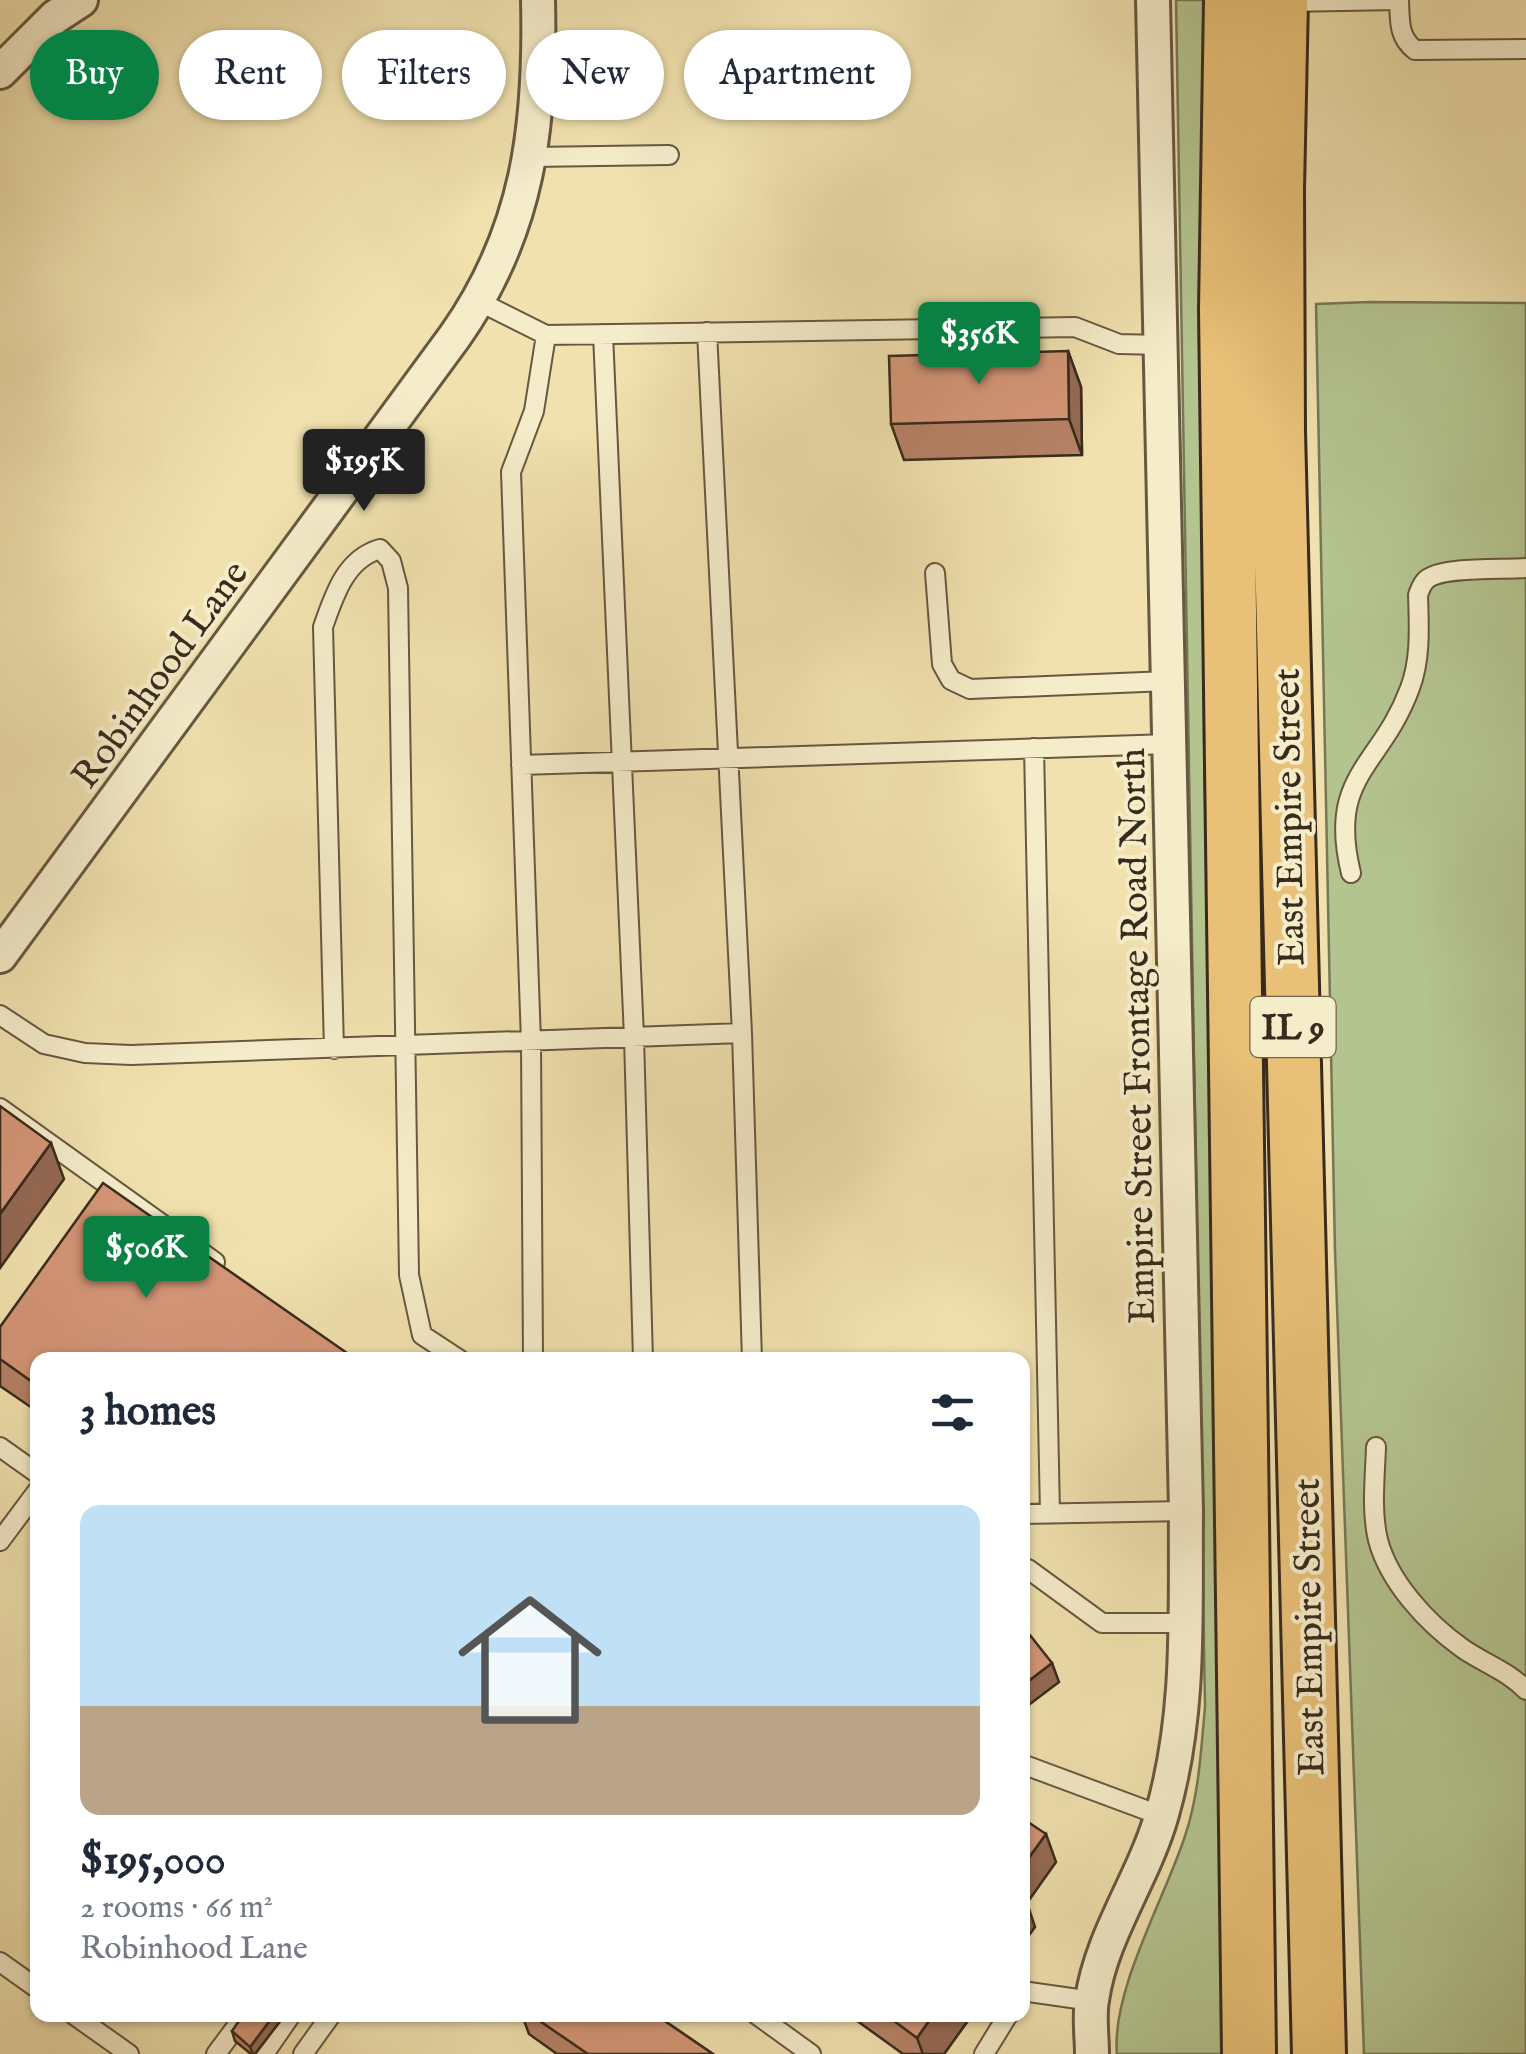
<!DOCTYPE html>
<html lang="en">
<head>
<meta charset="utf-8">
<style>
  body { margin:0; font-family:"IM FELL English",serif; background:#f2f2f3; color:#1f2937; height:100vh; display:flex; flex-direction:column; font-size:38px; white-space:nowrap }
  * { box-sizing:border-box; margin:0 }
  p { font-size:32px; color:#747a83 }
  .icon { flex:none; width:55px; height:55px; fill:none; stroke:currentColor; stroke-width:2; stroke-linecap:round; stroke-linejoin:round }
  .map { position:relative; flex:1; overflow:hidden }
  .side { position:absolute; left:30px; top:1352px; width:1000px; height:670px; display:flex; flex-direction:column; background:#fff; border-radius:20px; box-shadow:0 2px 8px #0004 }
  .side>* { flex:none }
  .hud { position:absolute; left:30px; top:30px; width:1000px; height:90px; display:flex; gap:20px }
  .price { position:absolute; translate:-50% -85px; padding:0 22px; border-radius:10px; background:#0b8043; color:#fff; font-size:32px; line-height:65px; filter:drop-shadow(0 2px 5px #0008) }
  .price::after { content:''; position:absolute; left:50%; top:60px; width:30px; height:22px; margin-left:-15px; background:inherit; clip-path:polygon(0 0,100% 0,50% 100%) }
  .price.selected { background:#222; color:#fff }
  ul { padding:0; list-style:none }
  li { display:grid; align-content:center; gap:20px; height:530px; padding:0 50px }
  li span { display:grid; place-items:center; height:310px; border-radius:20px; color:#555 }
  li>.icon { margin-inline-start:auto }
  span .icon { width:180px; height:180px; fill:#fffc; stroke-width:1 }
  li b { font-size:42px }
  h2 { display:flex; justify-content:space-between; align-items:center; height:120px; padding:0 50px; font-size:42px }
  .pill { padding:0 35px; border-radius:45px; background:#fff; box-shadow:0 2px 8px #0004; font-size:35px; line-height:90px }
  .pill.selected { background:#0b8043; color:#fff }
  .map>svg:first-child { display:block }
  .green { fill:#b4c48f; stroke:#767855; stroke-width:2.5 }
  .lines { fill:none; stroke-linecap:round; stroke-linejoin:round }
  .service-casing { stroke:#675840; stroke-width:22 }
  .minor-casing { stroke:#675840; stroke-width:38 }
  .primary-casing { stroke:#392b1b; stroke-width:58 }
  .service { stroke:#f5ecca; stroke-width:18 }
  .minor { stroke:#f5ecca; stroke-width:32 }
  .primary { stroke:#e8c077; stroke-width:52 }
  .wall { fill:#b68166; stroke:#392b1b; stroke-width:2.5 }
  .shaded-wall { fill:#946953; stroke:#392b1b; stroke-width:2.5 }
  .building { fill:#d49677; stroke:#392b1b; stroke-width:2.5 }
  .labels { text-anchor:middle; stroke-width:8; stroke-linejoin:round; paint-order:stroke }
  .shield { fill:#f5ecca; stroke:#716550; stroke-width:2.5 }
  .shield-label { font-size:35px; font-weight:bold; fill:#392b1b }
  .street-label { font-size:38px; fill:#392b1b; stroke:#f5ecca }
</style>
</head>
<body>
<div class="map">
<svg width="1526" height="2054" viewBox="0 0 1526 2054">
  <rect width="100%" height="100%" fill="#f0e1ae"/>
  <filter id="stains"><feTurbulence type="fractalNoise" baseFrequency=".002" numOctaves="4"/><feColorMatrix values="0 0 0 0 .2 0 0 0 0 .09 0 0 0 0 .02 0 0 0 .5 -.17"/></filter>
  <radialGradient id="worn" r=".72"><stop offset=".6" stop-color="#630" stop-opacity="0"/><stop offset="1" stop-color="#630" stop-opacity=".3"/></radialGradient>
  <path class="green" d="M1176,0H1206L1203,108L1204,736L1226,2054H1117C1111,1991 1165,1898 1185,1836C1199,1795 1201,1750 1205,1707Z
    M1369,302L1526,303V2054H1364L1335,1251L1316,304Z"/>
  <g class="lines">
    <defs>
      <path id="service" d="M1399,0C1400,20 1398,37 1415,50L1526,49
        M1286,2L1398,0
        M531,157L669,155
        M478,301L546,335L1075,327L1119,344L1161,345
        M707,332L742,1033L752,1360
        M603,334L634,1037L643,1360
        M935,573L942,664L951,680L970,689L1168,681
        M1034,748L1050,1513
        M521,765L1169,744
        M1351,873C1327,775 1381,767 1410,688C1421,659 1419,626 1418,595C1420,590 1421,585 1426,580C1441,566 1503,570 1526,568
        M0,1015L44,1044L85,1053L131,1055L742,1033
        M334,1049L323,627C334,596 345,559 380,549L391,561L398,588L409,1275L422,1335L460,1360
        M0,1108L215,1262
        M533,1360L531,1042L511,472L534,411L546,335
        M0,1447L38,1474
        M1376,1447C1375,1477 1371,1511 1378,1540C1389,1582 1427,1623 1462,1648C1483,1663 1508,1671 1526,1690
        M1022,1514L1186,1511
        M0,1541L38,1490
        M1022,1570L1028,1569L1102,1623H1185
        M1022,1764L1162,1816
        M0,1962L38,1989
        M1022,1991L1092,2001
        M74,2015L129,2054
        M757,2015L811,2054
        M216,2054L245,2015
        M264,2054L291,2015
        M303,2054L331,2015
        M984,2054L1008,2015"/>
      <path id="minor" d="M0,72L55,17L81,0
        M0,956L455,336C529,231 541,125 538,0
        M1092,2054C1092,2037 1089,2017 1092,2000C1101,1935 1144,1878 1162,1814C1191,1713 1185,1614 1186,1511L1153,0"/>
      <path id="primary" d="M1231,0L1226,310L1249,2054
        M1281,0L1277,189L1278,431L1319,2054"/>
    </defs>
    <use href="#service" class="service-casing"/>
    <use href="#minor" class="minor-casing"/>
    <use href="#primary" class="primary-casing"/>
    <use href="#service" class="service"/>
    <use href="#minor" class="minor"/>
    <use href="#primary" class="primary"/>
  </g>
  <path class="wall" d="M1068,351L1081,387L1082,455L904,460L891,424Z
    M0,1327L38,1360V1412L0,1386Z
    M522,2015H656L713,2054H557L529,2034Z
    M849,2015H972L944,2054H903Z
    M284,2016L255,2054H251L235,2041L232,2031Z"/>
  <path class="shaded-wall" d="M1068,351L1081,387L1082,455L1069,419Z
    M51,1143L64,1179L0,1268V1214Z
    M1052,1663L1059,1682L1022,1710V1686Z
    M1046,1834L1056,1862L1027,1903L1035,1927L1022,1945V1867Z
    M274,2015L284,2016L255,2054H253L250,2047Z
    M933,2015H972L944,2054H923L917,2038Z"/>
  <path class="building" d="M1068,351L1069,419L891,424L889,356Z
    M0,1106L51,1143L0,1214Z
    M103,1183L357,1360H38V1386L0,1359V1327Z
    M1022,1625L1052,1663L1022,1686Z
    M1022,1818L1046,1834L1022,1867Z
    M243,2015H274L250,2047L232,2031Z
    M531,2015H656L713,2054H588Z
    M886,2015H933L917,2038Z"/>
  <g class="labels">
    <rect class="shield" x="1250.5" y="997" width="85" height="60" rx="8"/>
    <g class="shield-label">
      <text x="1293" y="1039">IL 9</text>
    </g>
    <g class="street-label">
      <text transform="translate(159 674) rotate(-54)" y="13">Robinhood Lane</text>
      <text transform="translate(1288 817) rotate(-91)" y="13">East Empire Street</text>
      <text transform="translate(1136 1036) rotate(-91)" y="13">Empire Street Frontage Road North</text>
      <text transform="translate(1308 1627) rotate(-91)" y="13">East Empire Street</text>
    </g>
  </g>
  <rect width="100%" height="100%" filter="url(#stains)"/>
  <rect width="100%" height="100%" fill="url(#worn)"/>
</svg>
<b class="price" style="left:979px;top:387px">$356K</b>
<b class="price selected" style="left:364px;top:514px">$195K</b>
<b class="price" style="left:146px;top:1301px">$506K</b>
<div class="hud">
<a class="pill selected">Buy</a>
<a class="pill">Rent</a>
<a class="pill">Filters</a>
<a class="pill">New</a>
<a class="pill">Apartment</a>
</div>
<section class="side">
<h2>3 homes<svg class="icon" aria-label="filters" viewBox="0 0 24 24"><path d="M4 7h16M4 17h16"/><circle cx="9" cy="7" r="2"/><circle cx="15" cy="17" r="2"/></svg></h2>
<ul>
<li><span style="background:linear-gradient(#bfe0f5 65%,#b9a48a 0)"><svg class="icon" aria-label="home" viewBox="0 0 24 24"><path d="M3 11l9-7 9 7M6 9v11h12V9"/></svg></span><div><b>$195,000</b><p>2 rooms · 66 m²</p><p>Robinhood Lane</p></div></li>
</ul>
</section>
</div>
</body>
</html>
